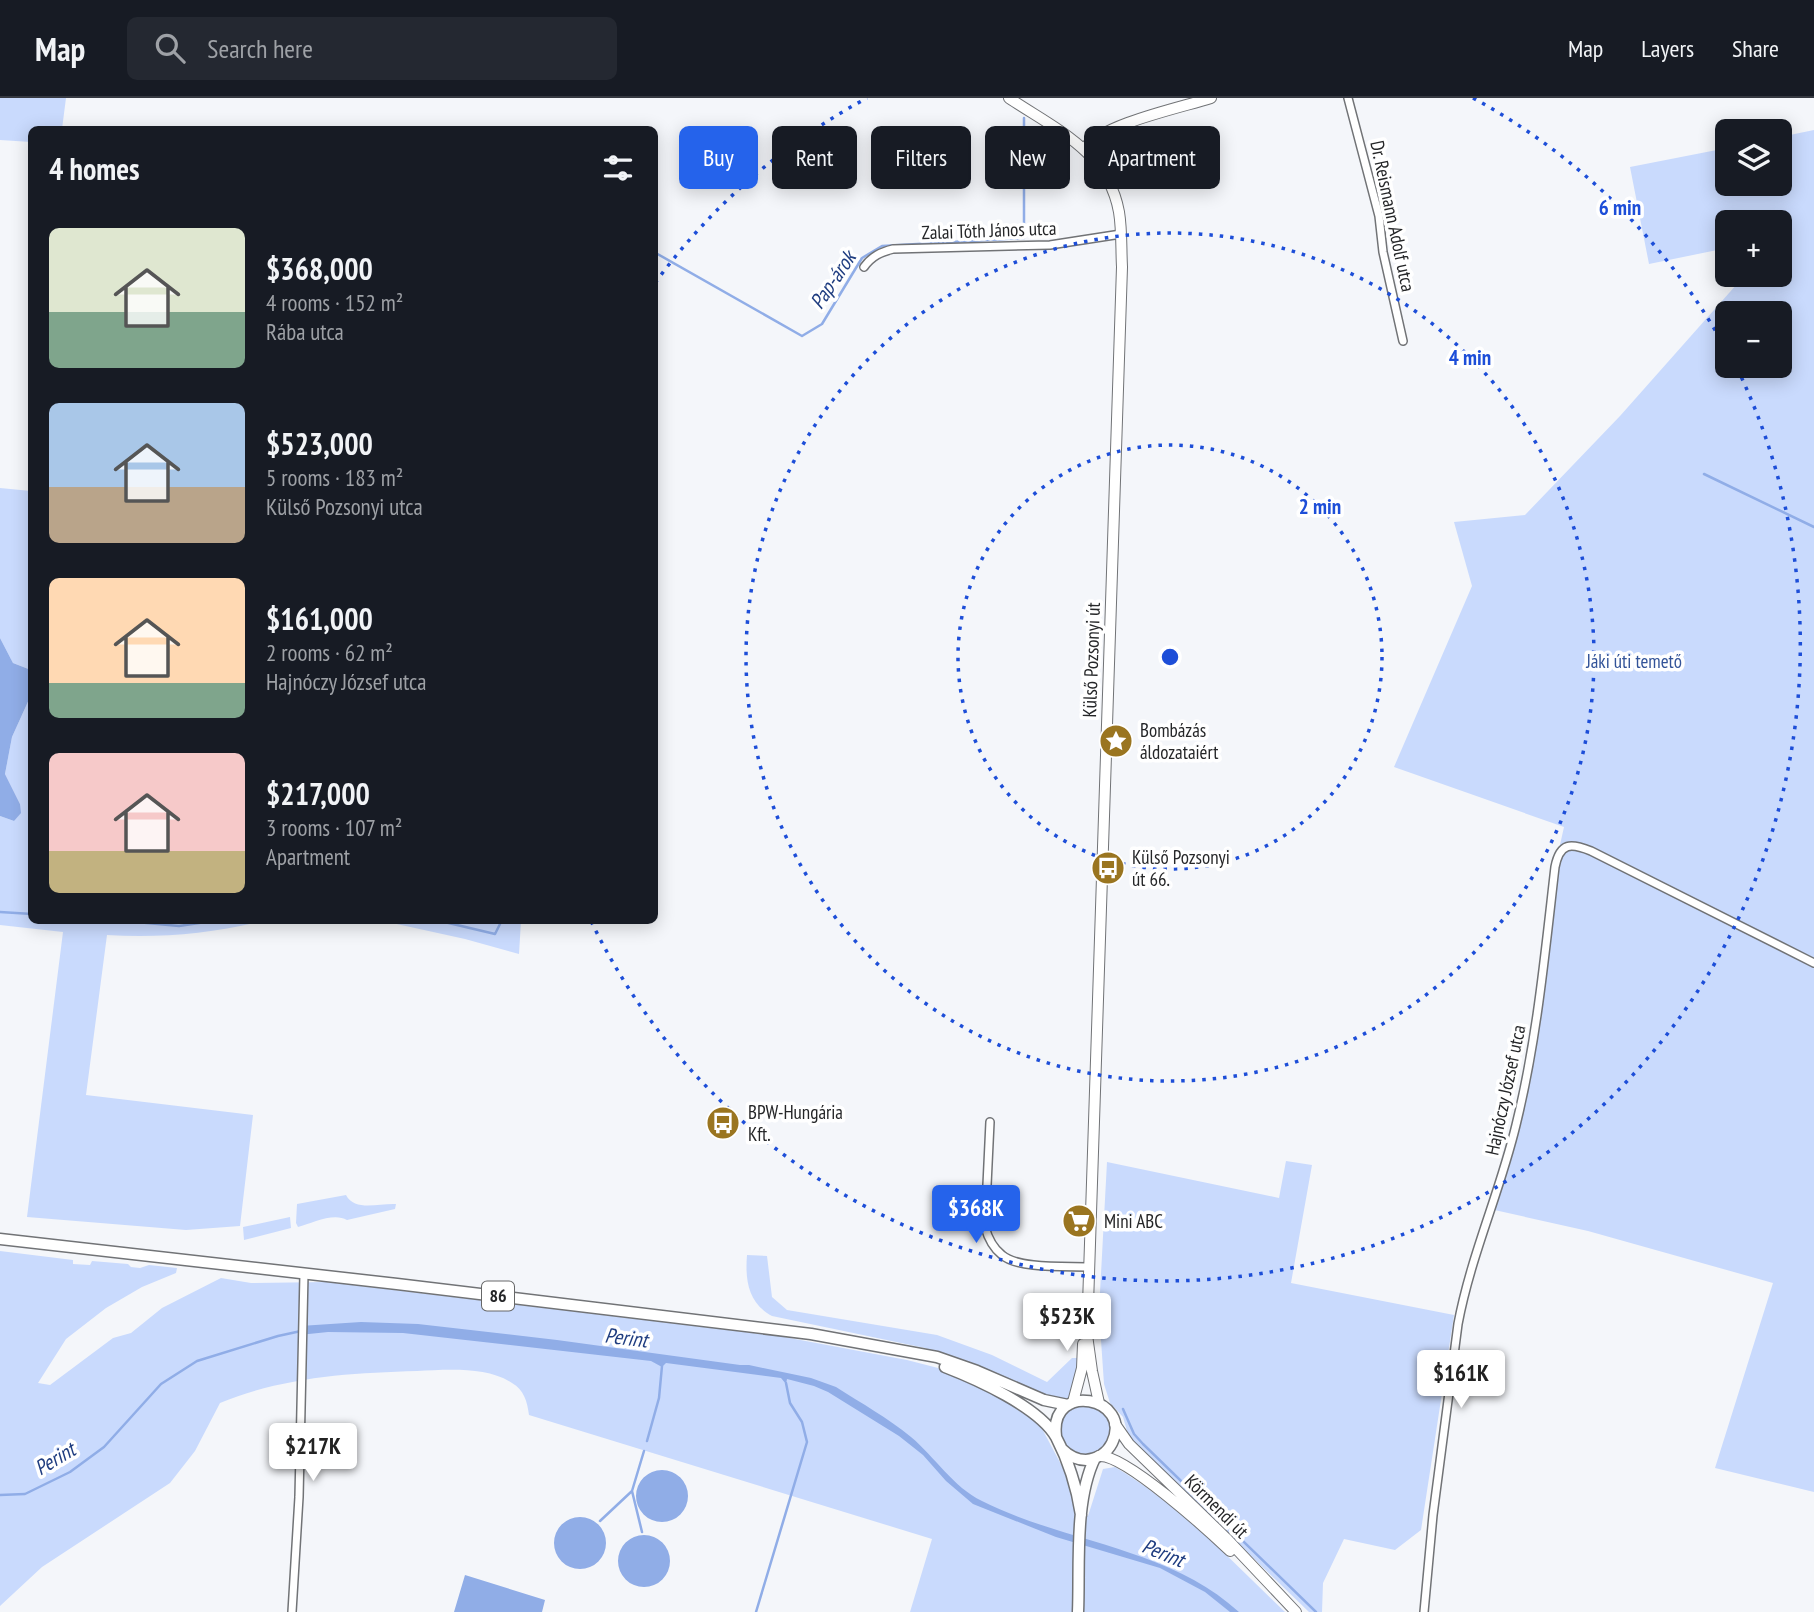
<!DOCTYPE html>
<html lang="en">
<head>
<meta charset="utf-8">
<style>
  body { margin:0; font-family:"PT Sans Narrow",sans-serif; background:#242831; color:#f1f3f6; height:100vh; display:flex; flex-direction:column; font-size:26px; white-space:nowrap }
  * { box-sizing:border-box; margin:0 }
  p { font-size:23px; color:#9ea1a6 }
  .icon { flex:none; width:38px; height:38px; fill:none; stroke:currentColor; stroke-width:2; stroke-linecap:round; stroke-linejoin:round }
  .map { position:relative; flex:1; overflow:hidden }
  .drawer { position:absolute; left:28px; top:28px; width:630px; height:798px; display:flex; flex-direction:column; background:#171b24; border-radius:10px; box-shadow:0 4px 18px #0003 }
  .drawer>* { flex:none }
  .guide { position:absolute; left:679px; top:28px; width:665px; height:63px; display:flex; gap:14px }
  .buttons { position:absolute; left:1715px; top:21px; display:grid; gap:14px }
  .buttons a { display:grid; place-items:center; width:77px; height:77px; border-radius:10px; background:#171b24; box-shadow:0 4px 18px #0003; font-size:35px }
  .price { position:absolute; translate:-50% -60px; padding:0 16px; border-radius:7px; background:#fff; color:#222; font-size:23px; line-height:46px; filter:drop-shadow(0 2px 4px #0008) }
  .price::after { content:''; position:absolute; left:50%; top:42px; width:21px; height:16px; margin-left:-10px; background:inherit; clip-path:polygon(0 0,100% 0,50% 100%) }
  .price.selected { background:#2563eb; color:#fff }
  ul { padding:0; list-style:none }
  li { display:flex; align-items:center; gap:21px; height:175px; padding:0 21px }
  li span { display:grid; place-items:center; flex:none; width:196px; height:140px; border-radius:10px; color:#555 }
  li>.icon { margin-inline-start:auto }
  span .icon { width:84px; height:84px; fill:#fffc; stroke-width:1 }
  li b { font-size:30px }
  h2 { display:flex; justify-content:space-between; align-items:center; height:84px; padding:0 21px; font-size:30px }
  .pill { padding:0 24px; border-radius:10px; background:#171b24; box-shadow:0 4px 18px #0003; font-size:24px; line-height:63px }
  .pill.selected { background:#2563eb; color:#fff }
  header { display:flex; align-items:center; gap:42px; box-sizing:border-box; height:98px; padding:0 35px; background:#171b24; border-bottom:2px solid #363941 }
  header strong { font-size:33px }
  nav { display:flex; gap:38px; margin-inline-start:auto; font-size:24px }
  .search { width:490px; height:63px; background:#242831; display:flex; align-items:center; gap:18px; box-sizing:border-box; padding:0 24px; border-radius:10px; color:#9ea1a6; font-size:26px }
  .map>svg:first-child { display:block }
  .green { fill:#c9dafd; fill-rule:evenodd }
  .water { fill:#90ade7 }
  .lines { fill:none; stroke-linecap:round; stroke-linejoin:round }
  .stream { stroke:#90ade7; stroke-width:2.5 }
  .street-casing { stroke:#717376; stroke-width:10 }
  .secondary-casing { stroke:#717376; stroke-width:12 }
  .primary-casing { stroke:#717376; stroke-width:13 }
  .street { stroke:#fff; stroke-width:7 }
  .secondary { stroke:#fff; stroke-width:10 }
  .primary { stroke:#fff; stroke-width:10 }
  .ring { fill:none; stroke:#1d4ed8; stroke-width:3.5; stroke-dasharray:3.5 7 }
  .labels { text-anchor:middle; stroke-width:7; stroke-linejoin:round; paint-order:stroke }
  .shield { fill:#fff; stroke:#666768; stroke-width:2 }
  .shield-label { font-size:18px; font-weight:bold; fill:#252628 }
  .street-label { font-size:19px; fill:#252628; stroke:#fff }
  .park-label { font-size:19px; fill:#325398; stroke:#fff }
  .poi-label { font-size:19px; fill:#252628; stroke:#fff; text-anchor:start }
  .water-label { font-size:21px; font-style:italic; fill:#1f3d80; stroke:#fff }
  .centre { fill:#1d4ed8; stroke:#fff; stroke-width:3.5 }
  .ring-label { font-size:21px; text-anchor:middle; font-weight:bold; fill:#1d4ed8; stroke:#fff; stroke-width:7; stroke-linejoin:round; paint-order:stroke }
</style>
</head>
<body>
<header>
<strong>Map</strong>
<div class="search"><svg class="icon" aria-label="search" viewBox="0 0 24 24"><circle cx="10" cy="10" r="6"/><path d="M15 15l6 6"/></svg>Search here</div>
<nav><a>Map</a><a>Layers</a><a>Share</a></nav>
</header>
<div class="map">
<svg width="1814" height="1514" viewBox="0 0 1814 1514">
  <rect width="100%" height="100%" fill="#f4f6fa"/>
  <path class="green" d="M0,0H66L62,31L32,32L31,44L0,42Z
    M1814,32V1394L1715,1370L1773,1185L1588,1133L1490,1111L1524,995L1555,769L1564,729L1394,669L1472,488L1454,424L1525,417L1620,318L1745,177H1780V124H1727V150L1649,166L1630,69L1727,50V86H1780V39ZM1727,215H1780V268H1727Z
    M0,390L31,393V572L13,565L0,540Z
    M31,597L32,822L262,823C211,836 159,840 107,837L86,997L253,1017L240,1128L186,1132L27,1119L63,834L0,827V718L14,723L20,706L5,676L12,639Z
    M383,823H521L519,856L465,841Z
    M1286,1063L1312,1067L1291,1185L1454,1217L1421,1432L1395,1452L1344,1441L1323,1485L1322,1514H1309L1129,1340L1123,1319L1110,1305L1104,1286L1099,1213L1107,1064L1279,1100Z
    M346,1097C355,1114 379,1105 396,1106L395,1111L347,1122C334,1114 312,1125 298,1129L296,1125L297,1106Z
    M290,1119L291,1130L244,1142L243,1129Z
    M0,1153L73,1162V1166L90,1167L92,1163L128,1166L131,1169L140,1170L149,1167L177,1170L176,1175L142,1189L106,1210L66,1241L38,1285L50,1287L113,1240L131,1235L162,1210L221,1180L251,1185L327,1184L779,1238L907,1262L938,1270L988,1292L1022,1312L1039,1325L1072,1387L1077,1415L1088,1418L1103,1371L1115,1369C1179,1407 1231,1462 1285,1514H910L932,1441L529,1317C527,1303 524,1292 512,1285C486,1268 446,1272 417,1273C349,1275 283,1279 220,1305L195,1353L170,1385L42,1469L0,1508Z
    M747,1157L767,1158L772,1199L787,1212L937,1237L992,1257L1047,1284L1072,1260H1082L1070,1299L1062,1303L1055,1302L925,1250L772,1218C748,1205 745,1182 747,1157Z
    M1060 1332a25 25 0 1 1 50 0a25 25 0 1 1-50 0Z"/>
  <path class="water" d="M0,540L13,565L31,572V597L12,639L5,676L20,706L21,715L14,723L0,718Z
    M361,1224L418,1226L557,1242L740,1267H749L811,1280L836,1289C861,1305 888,1320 911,1339C935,1359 953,1389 982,1403C1065,1445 1168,1449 1239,1514H1230L1205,1494L1160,1470L1056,1439L973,1406L946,1383L923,1357L899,1338L828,1294L814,1288L787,1281L786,1286L781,1280L666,1265L662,1269L651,1263L403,1235L328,1234L299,1237L300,1228Z
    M636 1398a26 26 0 1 1 52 0a26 26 0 1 1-52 0Z
    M554 1445a26 26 0 1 1 52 0a26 26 0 1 1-52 0Z
    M618 1463a26 26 0 1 1 52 0a26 26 0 1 1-52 0Z
    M465,1477L545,1502L542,1514H454Z"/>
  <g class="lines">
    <path class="stream" d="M654,154L802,238L822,226L862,160L882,148L1024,140V20
      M1704,376L1814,429
      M0,814L32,816
      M115,822L179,828L219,822
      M436,822L495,836L502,822
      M1123,1311L1134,1336L1143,1346L1316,1514
      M647,1343L659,1300L662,1268
      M632,1393L642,1434
      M0,1397L25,1396L70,1374L104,1349L161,1286L197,1263L278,1238L301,1233
      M600,1423L632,1393L644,1353
      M756,1514L807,1344L802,1324L790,1305L786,1285"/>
    <defs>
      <path id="street" d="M1348,0L1379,118L1383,154L1403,243
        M864,169C872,158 881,154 893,151L1050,147L1121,136
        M990,1024L985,1129C988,1140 993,1150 1002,1157C1018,1171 1067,1168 1089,1169
        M292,1514L299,1399L304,1176
        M1424,1514L1433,1417L1458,1226C1471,1157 1500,1094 1516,1027C1537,942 1545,855 1555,769C1560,744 1571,745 1591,753L1814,865"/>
      <path id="secondary" d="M1009,0C1055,31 1108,53 1119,114C1122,132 1121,151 1122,169L1087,1237L1092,1273L1099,1305
        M1085,50C1103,26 1179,10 1211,0
        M1073,1304L1082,1270L1083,1246
        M1115,1326L1129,1346L1226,1440L1296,1514
        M1099,1358C1125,1356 1209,1433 1230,1453"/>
      <path id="primary" d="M0,1141L397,1186L811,1236L937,1259L977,1273L1044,1302L1068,1307
        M945,1269C976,1281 1039,1309 1056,1339C1068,1362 1077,1391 1081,1417
        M1056,1338C1049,1282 1134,1299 1112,1345C1107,1355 1097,1361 1086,1362C1076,1362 1069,1358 1062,1351
        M1078,1514C1080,1467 1074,1403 1095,1360"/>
    </defs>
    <use href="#street" class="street-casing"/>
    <use href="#secondary" class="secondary-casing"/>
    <use href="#primary" class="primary-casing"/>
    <use href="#street" class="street"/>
    <use href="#secondary" class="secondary"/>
    <use href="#primary" class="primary"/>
  </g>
  <g class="ring">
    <circle cx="1170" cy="559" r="212"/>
    <circle cx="1170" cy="559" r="424"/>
    <path d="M655 185A636 636 0 0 1 867 0M1473 0A636 636 0 0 1 1726 251M1737 270A636 636 0 1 1 591 823"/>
  </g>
  <defs>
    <symbol id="sight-disc" viewBox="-11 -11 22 22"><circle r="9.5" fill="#9a7520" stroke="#fff"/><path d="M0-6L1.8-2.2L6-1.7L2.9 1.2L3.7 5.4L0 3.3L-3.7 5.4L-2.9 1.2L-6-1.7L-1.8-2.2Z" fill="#fff"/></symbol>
    <symbol id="bus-disc" viewBox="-11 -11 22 22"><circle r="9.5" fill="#9a7520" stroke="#fff"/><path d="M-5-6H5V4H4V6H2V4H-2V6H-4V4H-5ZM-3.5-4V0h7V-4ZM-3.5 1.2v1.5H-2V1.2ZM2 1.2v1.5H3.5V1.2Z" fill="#fff"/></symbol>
    <symbol id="supermarket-disc" viewBox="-11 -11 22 22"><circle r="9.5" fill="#9a7520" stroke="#fff"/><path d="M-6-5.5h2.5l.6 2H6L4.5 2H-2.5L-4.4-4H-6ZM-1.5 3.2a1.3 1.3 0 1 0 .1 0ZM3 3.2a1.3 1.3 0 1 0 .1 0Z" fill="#fff"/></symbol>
  </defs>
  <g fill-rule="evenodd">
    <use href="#sight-disc" x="1097" y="624" width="38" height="38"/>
    <use href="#bus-disc" x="1089" y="751" width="38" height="38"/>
    <use href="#bus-disc" x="704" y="1006" width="38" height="38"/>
    <use href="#supermarket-disc" x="1060" y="1104" width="38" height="38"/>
  </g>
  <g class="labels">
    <rect class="shield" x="482" y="1183.5" width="32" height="29" rx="5"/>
    <g class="shield-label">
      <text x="498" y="1204">86</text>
    </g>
    <g class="street-label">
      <text transform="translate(1393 118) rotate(78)" y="7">Dr. Reismann Adolf utca</text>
      <text transform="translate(989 132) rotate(-2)" y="7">Zalai Tóth János utca</text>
      <text transform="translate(1091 562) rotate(-88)" y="7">Külső Pozsonyi út</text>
      <text transform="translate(1505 992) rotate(-78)" y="7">Hajnóczy József utca</text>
      <text transform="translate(1217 1408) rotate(45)" y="7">Körmendi út</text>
    </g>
    <g class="park-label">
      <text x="1634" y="570">Jáki úti temető</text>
    </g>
    <g class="poi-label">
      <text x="1140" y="639">Bombázás<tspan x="1140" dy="22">áldozataiért</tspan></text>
      <text x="1132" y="766">Külső Pozsonyi<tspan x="1132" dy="22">út 66.</tspan></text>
      <text x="748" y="1021">BPW-Hungária<tspan x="748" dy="22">Kft.</tspan></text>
      <text x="1104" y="1130">Mini ABC</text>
    </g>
    <g class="water-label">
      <text transform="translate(833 182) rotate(-56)" y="7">Pap-árok</text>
      <text transform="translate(626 1240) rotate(7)" y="7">Perint</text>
      <text transform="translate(55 1361) rotate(-31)" y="7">Perint</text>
      <text transform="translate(1163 1455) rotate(22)" y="7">Perint</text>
    </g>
  </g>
  <circle cx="1170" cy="559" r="10" class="centre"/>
  <g class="ring-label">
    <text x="1620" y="117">6 min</text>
    <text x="1470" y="267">4 min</text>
    <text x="1320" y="416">2 min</text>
  </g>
</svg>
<div class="buttons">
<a><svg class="icon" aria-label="layers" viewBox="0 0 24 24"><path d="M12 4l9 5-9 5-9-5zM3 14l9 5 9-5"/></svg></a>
<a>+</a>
<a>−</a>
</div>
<b class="price selected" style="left:976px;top:1147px">$368K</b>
<b class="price" style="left:1067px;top:1255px">$523K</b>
<b class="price" style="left:1461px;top:1312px">$161K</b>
<b class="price" style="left:313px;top:1385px">$217K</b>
<div class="guide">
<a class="pill selected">Buy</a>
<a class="pill">Rent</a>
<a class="pill">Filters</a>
<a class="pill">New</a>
<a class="pill">Apartment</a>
</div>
<section class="drawer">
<h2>4 homes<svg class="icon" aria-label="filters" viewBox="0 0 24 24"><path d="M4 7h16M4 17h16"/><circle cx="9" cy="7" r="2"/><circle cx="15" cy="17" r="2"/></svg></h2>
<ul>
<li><span style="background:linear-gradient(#dfe7d0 60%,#7fa58c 0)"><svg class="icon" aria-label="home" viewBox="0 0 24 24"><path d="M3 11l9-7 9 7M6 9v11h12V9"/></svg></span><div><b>$368,000</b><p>4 rooms · 152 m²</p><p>Rába utca</p></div></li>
<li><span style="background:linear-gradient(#a9c7e8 60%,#b9a48a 0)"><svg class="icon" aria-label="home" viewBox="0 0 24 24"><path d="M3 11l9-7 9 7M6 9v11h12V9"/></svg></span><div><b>$523,000</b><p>5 rooms · 183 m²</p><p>Külső Pozsonyi utca</p></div></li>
<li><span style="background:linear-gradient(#ffd9b3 75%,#7fa58c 0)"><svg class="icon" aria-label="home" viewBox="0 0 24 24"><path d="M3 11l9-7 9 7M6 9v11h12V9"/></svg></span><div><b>$161,000</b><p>2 rooms · 62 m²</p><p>Hajnóczy József utca</p></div></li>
<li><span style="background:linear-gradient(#f6c9c9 70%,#c2b280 0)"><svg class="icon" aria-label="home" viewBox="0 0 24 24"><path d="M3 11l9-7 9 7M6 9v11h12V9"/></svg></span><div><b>$217,000</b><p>3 rooms · 107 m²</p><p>Apartment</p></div></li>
</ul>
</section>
</div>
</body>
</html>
